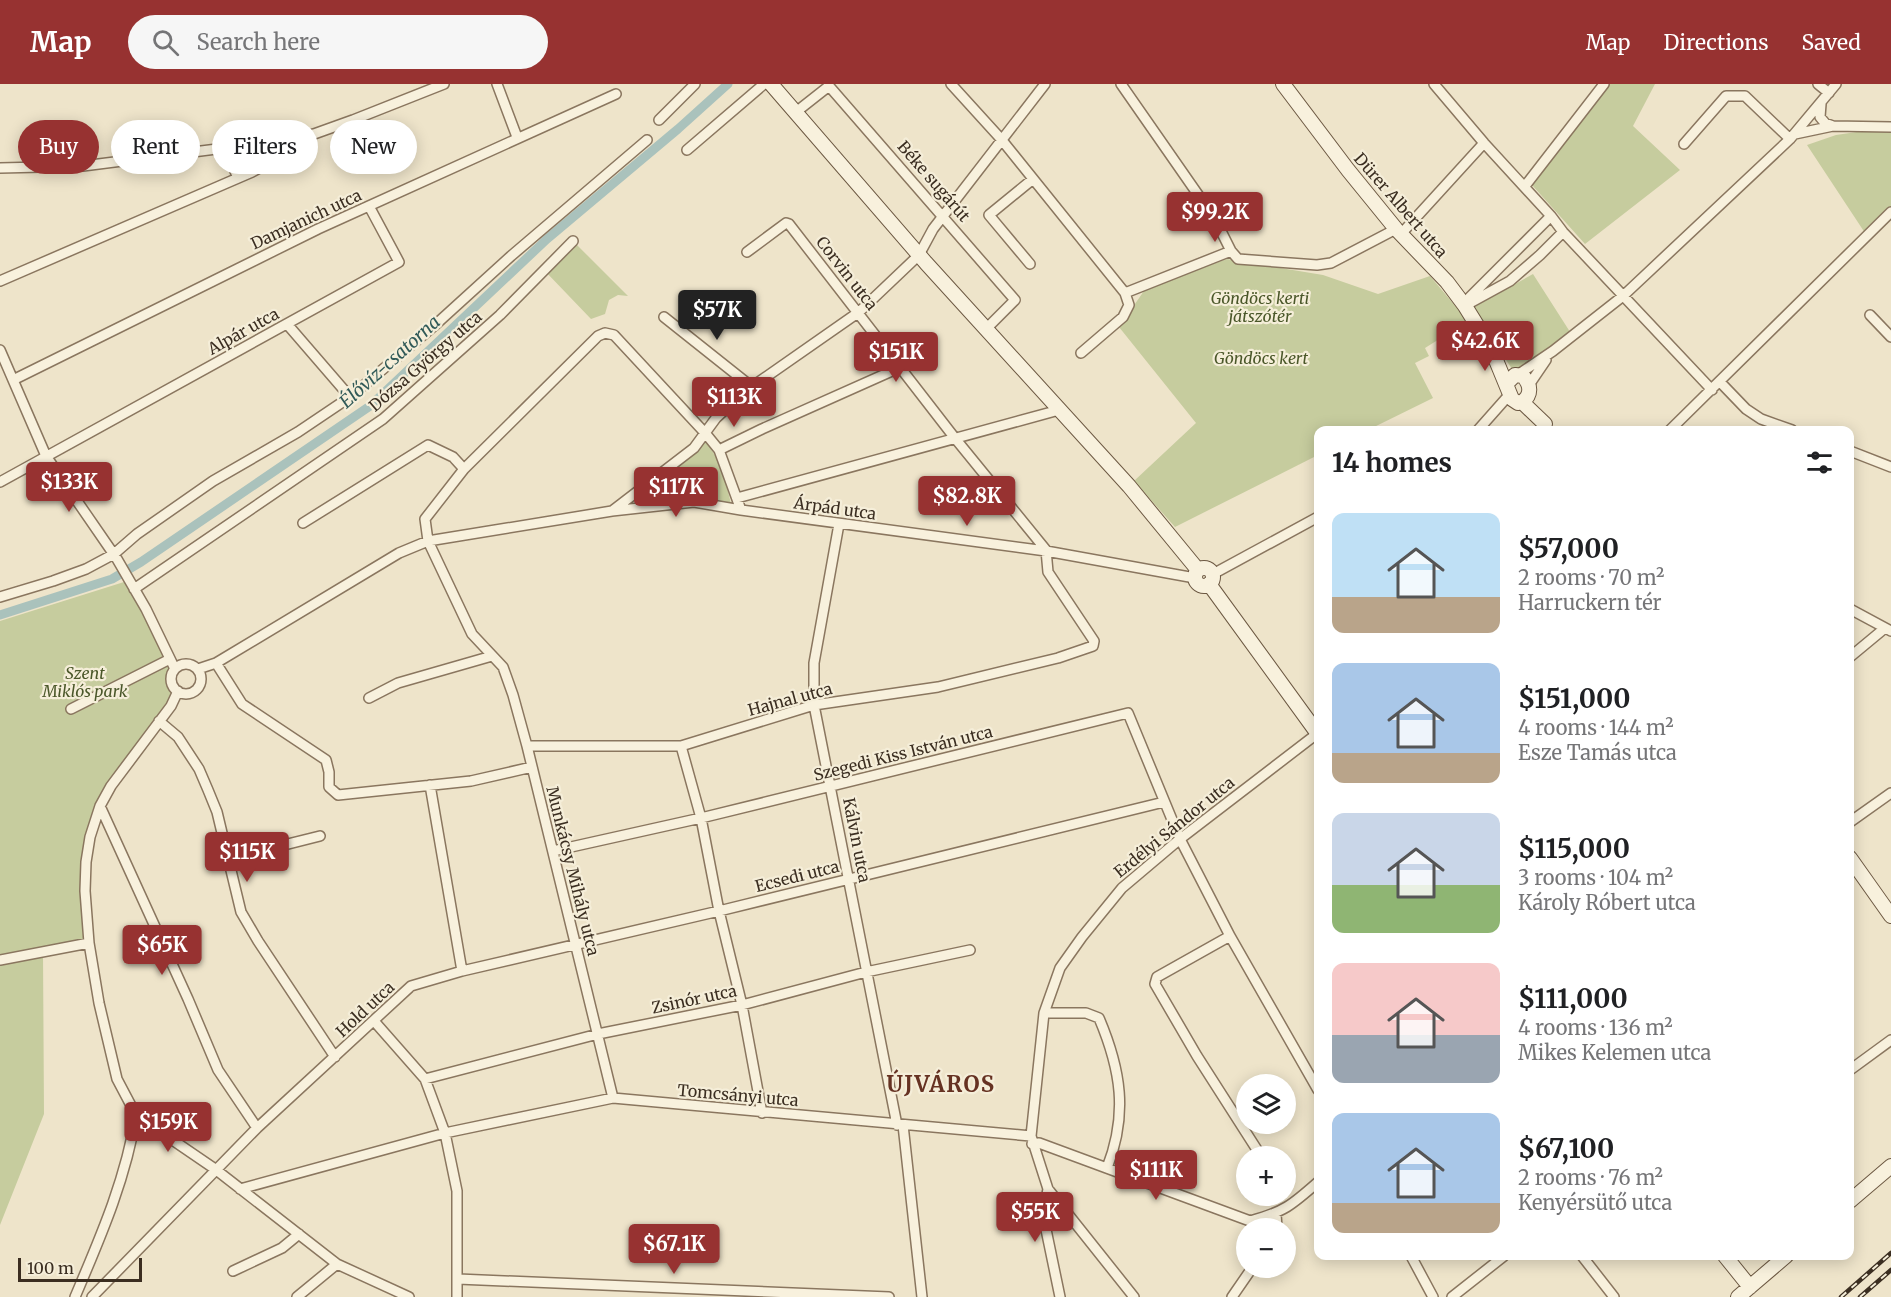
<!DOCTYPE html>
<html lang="en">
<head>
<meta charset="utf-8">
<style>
  body { margin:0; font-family:Merriweather,serif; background:#f6f6f6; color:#202124; height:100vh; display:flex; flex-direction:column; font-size:22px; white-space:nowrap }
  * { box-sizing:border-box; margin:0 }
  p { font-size:20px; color:#757577 }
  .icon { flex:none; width:33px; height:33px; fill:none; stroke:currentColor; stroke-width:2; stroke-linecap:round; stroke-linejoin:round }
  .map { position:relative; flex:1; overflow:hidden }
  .panel { position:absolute; left:1314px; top:342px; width:540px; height:834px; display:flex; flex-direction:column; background:#fff; border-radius:12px; box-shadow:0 3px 15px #0003 }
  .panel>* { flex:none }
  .hud { position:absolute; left:18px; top:36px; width:570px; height:54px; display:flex; gap:12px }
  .tools { position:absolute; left:1236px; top:990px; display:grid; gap:12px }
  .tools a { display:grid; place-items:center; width:60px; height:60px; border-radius:50%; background:#fff; box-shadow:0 3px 15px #0003; font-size:30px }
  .scale { position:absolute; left:18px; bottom:15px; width:124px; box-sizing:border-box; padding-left:6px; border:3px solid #3b2e21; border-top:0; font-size:16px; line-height:21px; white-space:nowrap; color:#3b2e21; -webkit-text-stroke:4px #f5eed9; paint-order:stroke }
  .price { position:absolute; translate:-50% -51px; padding:0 14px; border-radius:6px; background:#973231; color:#fff; font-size:20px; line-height:39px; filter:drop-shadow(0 2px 3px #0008) }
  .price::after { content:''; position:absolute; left:50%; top:36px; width:18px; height:14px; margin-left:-9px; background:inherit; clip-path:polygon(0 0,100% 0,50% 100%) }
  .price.current { background:#222; color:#fff }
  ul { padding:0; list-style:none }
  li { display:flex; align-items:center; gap:18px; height:150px; padding:0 18px }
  li span { display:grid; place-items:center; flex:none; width:168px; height:120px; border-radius:12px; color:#555 }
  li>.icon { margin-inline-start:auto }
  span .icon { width:72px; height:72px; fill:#fffc; stroke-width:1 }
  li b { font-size:26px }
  h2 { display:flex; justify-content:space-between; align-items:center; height:72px; padding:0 18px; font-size:26px }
  .pill { padding:0 21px; border-radius:27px; background:#fff; box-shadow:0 3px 15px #0003; font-size:21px; line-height:54px }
  .pill.current { background:#973231; color:#fff }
  header { display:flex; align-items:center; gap:36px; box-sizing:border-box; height:84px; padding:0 30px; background:#973231; color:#fff }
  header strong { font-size:28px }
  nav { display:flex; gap:33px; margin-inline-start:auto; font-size:21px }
  .search { width:420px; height:54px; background:#f6f6f6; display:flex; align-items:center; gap:15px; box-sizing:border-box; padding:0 21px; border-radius:33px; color:#757577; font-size:22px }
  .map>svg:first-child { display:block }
  .green { fill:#c6cc9e }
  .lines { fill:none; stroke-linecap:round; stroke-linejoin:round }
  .canal { stroke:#aac2bc; stroke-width:9 }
  .street-casing { stroke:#8a765f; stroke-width:12 }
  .secondary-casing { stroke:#6c5842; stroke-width:16 }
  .street { stroke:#f8f1dd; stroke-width:9 }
  .secondary { stroke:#f8f1dd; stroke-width:14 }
  .rail-casing { stroke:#3b2e21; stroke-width:4.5 }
  .rail { stroke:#f5eed9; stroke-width:2; stroke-dasharray:7; stroke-linecap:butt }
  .labels { text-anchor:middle; stroke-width:4.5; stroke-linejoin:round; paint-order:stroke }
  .street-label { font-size:16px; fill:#3b2e21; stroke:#f5eed9 }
  .park-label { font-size:16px; font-style:italic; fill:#4a5729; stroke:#f5eed9 }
  .water-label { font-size:18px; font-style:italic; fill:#315a58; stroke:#f5eed9 }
  .district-label { font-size:22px; font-weight:bold; letter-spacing:1.5px; fill:#663222; stroke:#f5eed9 }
</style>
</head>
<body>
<header>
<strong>Map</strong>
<div class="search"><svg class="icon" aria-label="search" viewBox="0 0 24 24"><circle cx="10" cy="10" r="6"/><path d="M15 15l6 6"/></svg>Search here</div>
<nav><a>Map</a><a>Directions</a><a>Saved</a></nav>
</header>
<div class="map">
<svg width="1891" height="1213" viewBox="0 0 1891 1213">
  <rect width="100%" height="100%" fill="#eee4ca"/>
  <path class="green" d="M1610,0H1655L1633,42L1680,86L1585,160L1532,101Z
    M1891,43V128L1867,152L1807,61L1836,51Z
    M573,157L628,212L618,211L609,216L605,230L591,235L544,186Z
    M1227,175L1323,191L1378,210L1430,192L1468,237L1425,264L1429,272L1415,279L1433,314L1368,346H1318V371L1175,443L1134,397L1196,339L1119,243L1146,204Z
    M1533,190L1572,251L1525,292L1514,288L1472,224Z
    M705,356L722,382L731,420L698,416H646L642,408Z
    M124,498L146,525L175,585L172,589V599L178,607L111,702L90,753L89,859L43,869L44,1030L0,1141V537Z"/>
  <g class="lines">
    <path class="canal" d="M0,531L112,495L141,478L370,322L547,155L678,45L728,0"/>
    <defs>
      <path id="street" d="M497,0L517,53
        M951,0L1001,55L1125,209
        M1121,0L1215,135L1231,167
        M1434,0L1484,59L1551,132L1563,148L1712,306
        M1818,0L1829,9
        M1821,20L1820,33L1825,39L1833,42
        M796,28L829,2L1015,216L986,245
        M659,36L695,0
        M1795,50L1833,42L1891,43
        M1684,60L1726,12H1745L1790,55
        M225,64L238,94
        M687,66L764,0
        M0,84L83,82L280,57L314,50L353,36L444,0
        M1525,102L1604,0
        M1401,150L1484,59
        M1030,180L989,131L1033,95
        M0,197L252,88L287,69L310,53
        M1468,220L1510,197L1540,171L1563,148
        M1465,222L1469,214L1551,132
        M1870,231L1891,253
        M664,233L752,303
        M287,240L350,313
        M0,266L46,372L117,475L146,525L175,585
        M1081,269L1123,233L1129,221L1125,209L1231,167L1238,175L1317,181L1331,179L1396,145
        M1519,290L1553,267L1623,212L1790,55L1836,0
        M13,296L318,145L616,10
        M1720,298L1746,325L1761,335L1792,346
        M1529,301L1546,276
        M1478,346L1509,311
        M1670,346L1891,128
        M719,366L762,345L901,283
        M1850,367L1891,383
        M0,398L399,178L369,122
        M737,414L1059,326
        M612,427L694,364L716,334L743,309L859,228L919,171L933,145L1045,0
        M303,439L428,361L453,373L464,385
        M839,440L814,579V621L897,1041
        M1213,490L1318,433
        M134,505L383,335L500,231L573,157
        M0,513L53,497L86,485L114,470L137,450L213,397L298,348L350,313L434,242L511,172L647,56
        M1850,525L1891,547
        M1850,573L1885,544
        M216,579L242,620L326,676L329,688V703L338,711L471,697L532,683
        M171 595a15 15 0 1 1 30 0a15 15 0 1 1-30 0Z
        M198,585L216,579L399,469L428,457L612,427L694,418L741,426L1046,467L1195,494
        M178,607L171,622L111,702L100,722L90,753L86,778L85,807L89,859L99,919L117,995L136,1031L215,1085L337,1180L409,1213
        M369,614L398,599L492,572
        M71,625L170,575
        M159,637L178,653L199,685L208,706L217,728L241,828L258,857L335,973
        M527,662H681L814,621L938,603L1058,574L1093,562L1094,557L1048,488L1046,466L954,353L789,140L786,139L747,168
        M681,662L701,734L719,827L742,921L762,1029
        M430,701L462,887
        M100,722L188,915L218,986L257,1044
        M1850,738L1891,709
        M553,767L701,734L1128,629L1180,755L1230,852L1318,1006
        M228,775L320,752
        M1230,852L1157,893L1155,900L1197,972L1261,1072
        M0,876L89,859
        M1044,929H1086L1099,934C1121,986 1128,1030 1107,1084
        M374,937L425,995L445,1049L457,1107V1213
        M1850,986L1891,956
        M425,995L598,950L742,921L866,888L970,866
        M613,1014L527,662L513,611L503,583L472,550L428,457L425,435L464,385L598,252L605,249L614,251L706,350L719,366L741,426
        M903,1041L922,1213
        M1032,1060L1039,1059L1250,1137C1284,1128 1292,1121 1318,1098
        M240,1105L445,1049L613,1014L1031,1052
        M1048,1105L1134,1213
        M1276,1130L1277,1144
        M1411,1172L1433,1213
        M1582,1172L1614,1213
        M233,1187L282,1164L299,1150
        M458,1195L889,1213
        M75,1213C100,1154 126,1095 136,1031
        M92,1213L257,1044L411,902L462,887L719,827L1164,718
        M297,1213L337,1180
        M1060,1213L1043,1131L1048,1105L1031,1052L1044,929L1060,884L1082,853L1122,804L1180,755L1318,649
        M1232,1213L1252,1184
        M1452,1213L1504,1172"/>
      <path id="secondary" d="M771,0L926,179L1129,402L1198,486
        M1283,0L1348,86L1396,145L1447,198L1465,222L1491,264L1512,315L1518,319L1522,318L1545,340
        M1507,299L1515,291L1523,292C1531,301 1532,311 1522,318
        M1195 493a9 9 0 1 1 18 0a9 9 0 1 1-18 0Z
        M1209,500L1318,650
        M1850,774L1891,832
        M1850,1117L1891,1082
        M1725,1172L1750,1203
        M1738,1213L1786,1172"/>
    </defs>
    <use href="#street" class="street-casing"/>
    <use href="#secondary" class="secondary-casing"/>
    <use href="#street" class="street"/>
    <use href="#secondary" class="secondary"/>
    <defs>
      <path id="rail" d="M1841,1213L1891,1169
        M1860,1213L1891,1186"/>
    </defs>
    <use href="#rail" class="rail-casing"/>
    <use href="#rail" class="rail"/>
  </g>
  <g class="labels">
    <g class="street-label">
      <text transform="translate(934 97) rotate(49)" y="6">Béke sugárút</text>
      <text transform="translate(1401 121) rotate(49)" y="6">Dürer Albert utca</text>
      <text transform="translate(306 135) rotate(-25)" y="6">Damjanich utca</text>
      <text transform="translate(847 189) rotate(52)" y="6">Corvin utca</text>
      <text transform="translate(243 247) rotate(-29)" y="6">Alpár utca</text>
      <text transform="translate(425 277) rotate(-41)" y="6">Dózsa György utca</text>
      <text transform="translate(835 424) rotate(8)" y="6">Árpád utca</text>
      <text transform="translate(790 615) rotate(-15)" y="6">Hajnal utca</text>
      <text transform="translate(903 669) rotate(-14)" y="6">Szegedi Kiss István utca</text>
      <text transform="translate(1174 743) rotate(-39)" y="6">Erdélyi Sándor utca</text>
      <text transform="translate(857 756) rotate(79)" y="6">Kálvin utca</text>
      <text transform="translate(573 787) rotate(76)" y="6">Munkácsy Mihály utca</text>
      <text transform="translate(797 792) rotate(-14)" y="6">Ecsedi utca</text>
      <text transform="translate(694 915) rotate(-12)" y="6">Zsinór utca</text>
      <text transform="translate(365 925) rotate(-43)" y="6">Hold utca</text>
      <text transform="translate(738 1011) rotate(5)" y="6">Tomcsányi utca</text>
    </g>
    <g class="park-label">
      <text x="1260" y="220">Göndöcs kerti<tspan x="1260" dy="18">játszótér</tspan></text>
      <text x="1261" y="280">Göndöcs kert</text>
      <text x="85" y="595">Szent<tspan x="85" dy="18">Miklós park</tspan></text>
    </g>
    <g class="water-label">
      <text transform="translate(390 278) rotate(-42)" y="6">Élővíz-csatorna</text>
    </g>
    <g class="district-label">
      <text x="941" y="1008">ÚJVÁROS</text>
    </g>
  </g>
</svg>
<div class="tools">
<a><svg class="icon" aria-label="layers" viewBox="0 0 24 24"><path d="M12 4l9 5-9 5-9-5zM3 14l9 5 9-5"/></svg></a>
<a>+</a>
<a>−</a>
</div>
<div class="scale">100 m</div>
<b class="price" style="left:1215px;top:159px">$99.2K</b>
<b class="price current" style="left:717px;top:257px">$57K</b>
<b class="price" style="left:1485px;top:288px">$42.6K</b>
<b class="price" style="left:896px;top:299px">$151K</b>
<b class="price" style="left:734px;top:344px">$113K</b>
<b class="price" style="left:69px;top:429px">$133K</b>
<b class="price" style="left:676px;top:434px">$117K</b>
<b class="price" style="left:967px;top:443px">$82.8K</b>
<b class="price" style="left:247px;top:799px">$115K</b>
<b class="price" style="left:162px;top:892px">$65K</b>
<b class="price" style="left:168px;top:1069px">$159K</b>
<b class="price" style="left:1156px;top:1117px">$111K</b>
<b class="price" style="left:1035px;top:1159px">$55K</b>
<b class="price" style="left:674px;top:1191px">$67.1K</b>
<div class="hud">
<a class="pill current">Buy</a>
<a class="pill">Rent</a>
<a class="pill">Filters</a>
<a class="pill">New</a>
</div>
<section class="panel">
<h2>14 homes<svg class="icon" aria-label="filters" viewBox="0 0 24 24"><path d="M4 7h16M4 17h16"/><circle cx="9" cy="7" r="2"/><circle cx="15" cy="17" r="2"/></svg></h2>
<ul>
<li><span style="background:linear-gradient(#bfe0f5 70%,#b9a48a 0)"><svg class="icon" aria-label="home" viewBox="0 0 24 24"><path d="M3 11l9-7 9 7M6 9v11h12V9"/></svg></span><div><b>$57,000</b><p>2 rooms · 70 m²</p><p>Harruckern tér</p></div></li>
<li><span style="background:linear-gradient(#a9c7e8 75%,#b9a48a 0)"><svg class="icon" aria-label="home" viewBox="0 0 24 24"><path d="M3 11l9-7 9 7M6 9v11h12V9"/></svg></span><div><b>$151,000</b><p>4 rooms · 144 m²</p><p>Esze Tamás utca</p></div></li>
<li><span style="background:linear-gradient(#c9d6e8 60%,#8fb573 0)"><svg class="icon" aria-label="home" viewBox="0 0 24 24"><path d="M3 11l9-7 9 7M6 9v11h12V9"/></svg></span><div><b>$115,000</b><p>3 rooms · 104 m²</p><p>Károly Róbert utca</p></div></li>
<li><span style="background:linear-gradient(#f6c9c9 60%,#9aa5b1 0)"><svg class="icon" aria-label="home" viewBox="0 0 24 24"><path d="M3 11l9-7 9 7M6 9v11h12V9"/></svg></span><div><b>$111,000</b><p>4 rooms · 136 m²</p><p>Mikes Kelemen utca</p></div></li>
<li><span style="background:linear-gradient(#a9c7e8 75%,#b9a48a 0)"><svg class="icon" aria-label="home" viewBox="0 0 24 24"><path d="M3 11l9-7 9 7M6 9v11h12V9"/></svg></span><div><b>$67,100</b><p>2 rooms · 76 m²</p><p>Kenyérsütő utca</p></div></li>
</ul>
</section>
</div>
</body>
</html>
